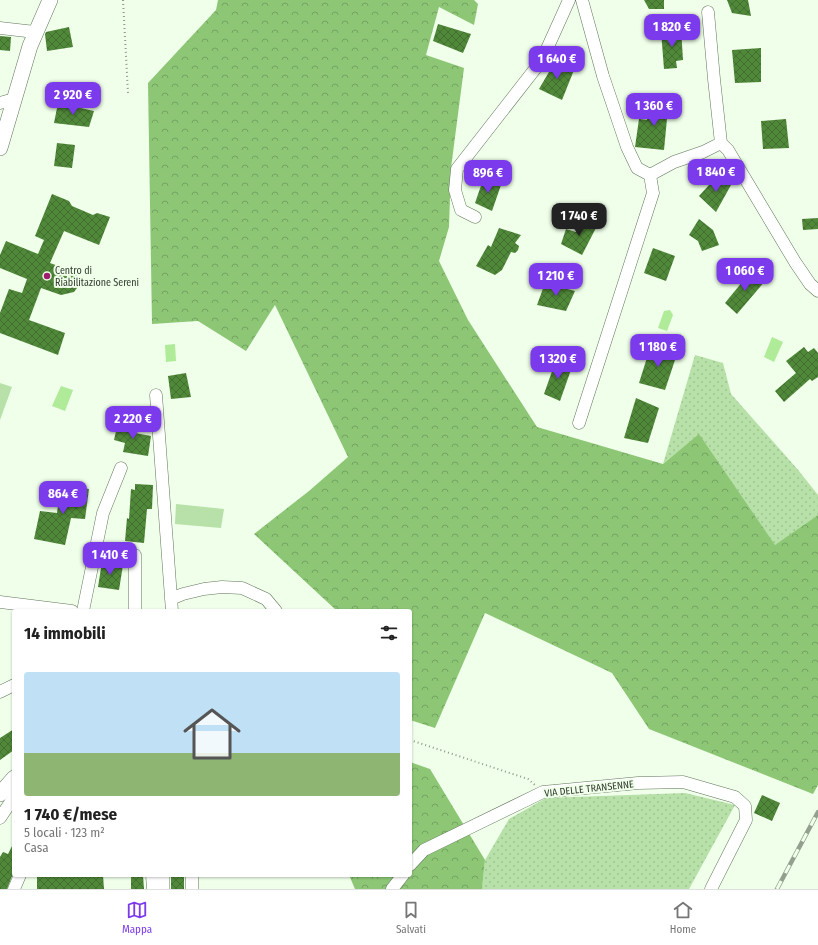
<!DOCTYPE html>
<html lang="it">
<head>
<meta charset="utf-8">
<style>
  body { margin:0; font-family:"Fira Sans Condensed",sans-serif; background:#f6f6f6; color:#222; height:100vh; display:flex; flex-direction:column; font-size:15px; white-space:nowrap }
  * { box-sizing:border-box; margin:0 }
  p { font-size:13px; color:#767676 }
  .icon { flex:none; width:22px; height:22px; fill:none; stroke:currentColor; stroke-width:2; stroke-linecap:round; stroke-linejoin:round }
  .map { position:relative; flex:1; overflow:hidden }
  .drawer { position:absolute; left:12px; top:609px; width:400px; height:268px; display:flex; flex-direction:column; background:#fff; border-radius:4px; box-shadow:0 1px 3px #0004 }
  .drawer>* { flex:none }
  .price { position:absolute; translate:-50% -34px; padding:0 9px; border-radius:8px; background:#7c3aed; color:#fff; font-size:13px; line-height:26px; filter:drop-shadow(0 1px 2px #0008) }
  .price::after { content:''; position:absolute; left:50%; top:24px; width:12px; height:9px; margin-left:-6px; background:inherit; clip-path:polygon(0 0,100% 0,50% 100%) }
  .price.active { background:#222; color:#fff }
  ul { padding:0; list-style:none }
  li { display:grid; align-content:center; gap:8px; height:212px; padding:0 12px }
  li span { display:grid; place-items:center; height:124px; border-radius:4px; color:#555 }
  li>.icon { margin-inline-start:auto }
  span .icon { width:72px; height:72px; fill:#fffc; stroke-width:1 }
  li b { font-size:17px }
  h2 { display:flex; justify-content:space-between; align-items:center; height:48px; padding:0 12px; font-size:17px }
  .menu { display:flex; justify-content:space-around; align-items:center; height:56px; border-top:1px solid #e0e0e0; background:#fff; font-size:11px; color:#767676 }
  .menu a { display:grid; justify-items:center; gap:2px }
  .menu .active { color:#7c3aed }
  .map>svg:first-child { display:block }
  .grass { fill:url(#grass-dots) }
  .forest { fill:url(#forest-crowns) }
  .pitch { fill:#b7e1a8 }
  .water { fill:#afeb98 }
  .building { fill:url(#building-cross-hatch) }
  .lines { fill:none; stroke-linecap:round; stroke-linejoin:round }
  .minor-casing { stroke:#62745c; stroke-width:13 }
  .major-casing { stroke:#62745c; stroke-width:16 }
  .path { stroke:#8e9a8a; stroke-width:2; stroke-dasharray:1 3; stroke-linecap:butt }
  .minor { stroke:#fff; stroke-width:12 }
  .major { stroke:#fff; stroke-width:15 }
  .rail-casing { stroke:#94a08f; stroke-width:4.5 }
  .rail { stroke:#efffe9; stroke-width:3; stroke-dasharray:9; stroke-linecap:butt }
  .poi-dot { fill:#9e1d6f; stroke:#efffe9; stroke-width:1.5 }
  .labels { text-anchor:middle; stroke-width:4; stroke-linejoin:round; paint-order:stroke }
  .poi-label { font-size:10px; fill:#343c31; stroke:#efffe9; text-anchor:start }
  .street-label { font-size:10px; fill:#343c31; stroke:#efffe9 }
</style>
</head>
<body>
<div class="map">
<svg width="818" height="889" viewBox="0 0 818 889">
  <defs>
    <pattern id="grass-dots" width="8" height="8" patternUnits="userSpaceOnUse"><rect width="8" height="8" fill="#b7e1a8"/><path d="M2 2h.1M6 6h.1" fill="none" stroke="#9ec291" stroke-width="1.8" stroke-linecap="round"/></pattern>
    <pattern id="forest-crowns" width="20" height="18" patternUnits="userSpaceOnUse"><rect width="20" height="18" fill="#8dc776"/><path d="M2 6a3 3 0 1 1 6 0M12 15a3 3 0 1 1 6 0" fill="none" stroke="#74a361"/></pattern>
    <pattern id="building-cross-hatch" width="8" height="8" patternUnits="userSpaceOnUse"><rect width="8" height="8" fill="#508839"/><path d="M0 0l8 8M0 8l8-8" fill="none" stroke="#437031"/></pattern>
  </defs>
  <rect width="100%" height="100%" fill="#efffe9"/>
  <path class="grass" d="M695,355L723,363L731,394L799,471L818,495V515L775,546L699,435L663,464Z
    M685,793L735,805L689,889H482L485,860L509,819L546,798Z"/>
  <path class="forest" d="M218,0H474L478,4L474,25L439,7L426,55L464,68L451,168L449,227L439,261L468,320L537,427L663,464L699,434L775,545L818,515V785L813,794L649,729L612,673L485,613L435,728L410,720V611H337L254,534L309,491L348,457L275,305L246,351L198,321L152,324L148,83L216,10Z
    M410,762L430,769L485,860L482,889H355L349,875H410Z"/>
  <path class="pitch" d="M0,383L12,387L0,420Z
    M176,504L224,509L221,528L175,524Z"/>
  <path class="water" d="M670,310L673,315L667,331L658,328L664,311Z
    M772,337L783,342L774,362L764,357Z
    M175,344L176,361L166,362L165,345Z
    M61,386L73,390L65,411L52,406Z"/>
  <path class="building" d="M644,0H664V9H649Z
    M727,0H748L751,16L732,13Z
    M438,24L471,34L463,53L433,41Z
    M69,27L73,47L47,51L45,34L46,32Z
    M681,28L683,60L676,61L677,68L664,69L661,31Z
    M0,36L11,37L10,51L0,50Z
    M761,48V82L735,83L732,50Z
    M556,60L574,70L562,100L539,89Z
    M656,96L669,98L664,150L635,147L639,119L647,120L648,111H654Z
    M58,103L94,111L89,127L54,123Z
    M786,119L789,148L763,149L761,121Z
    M57,143L75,145L72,168L54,166Z
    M718,175L731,185L716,212L699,196Z
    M484,177L501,185L492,211L475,203Z
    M52,194L69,201L72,206L93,215L97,213L110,217L99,245L64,231L50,263L75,272L80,284L74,292L61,295L41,288L29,320L65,333L58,355L0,333V313L9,289L22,293L27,279L0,268V255L6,241L38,254L44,240L35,236Z
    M818,218V229L803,230L802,219Z
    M699,219L713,230L719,245L702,251L698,241L689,235Z
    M580,221L597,226L582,255L561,244L566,229L576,232Z
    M499,228L521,235L515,243L519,246L518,250L515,253L511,252L502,270L495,275L476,266L488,245L491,247Z
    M653,248L675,256L666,281L644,273Z
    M752,270L766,280L737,314L725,303Z
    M545,283L575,291L566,311L537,305Z
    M651,345L677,354L665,390L639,383Z
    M804,347L808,352L814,348L818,353V377L812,381L810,379L784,402L775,391L796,373L786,361Z
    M556,360L572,367L560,401L544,394Z
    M186,373L191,397L171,399L168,376Z
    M636,398L659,408L648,443L624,438Z
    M118,422L136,425L135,433L151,436L148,456L123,452L125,443L114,440Z
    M61,484L89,489L85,519L71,518L65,545L34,539L40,511L57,513Z
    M135,484L153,485L152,509H147L144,543L125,541L127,518L129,519L131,489L135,490Z
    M102,562L123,565L119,590L98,587Z
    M14,729V750L0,760V738Z
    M762,795L780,803L772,821L754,813Z
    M14,842V871L7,889H0V857L3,852L8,854Z
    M37,875H103L104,889H37Z
    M131,875H143L144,889H131Z
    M171,875H184V889H171Z"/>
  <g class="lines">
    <defs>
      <path id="minor" d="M582,0L603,76L627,147L637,168L650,175
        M708,12L714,79L721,143
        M0,28L35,32
        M0,103L14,99
        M650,175L674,162L703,152L721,143L728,150L795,262L810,284L818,291
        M475,217L461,210L455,190L457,169L542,60L569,0
        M156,395L172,611
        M579,423L653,193L650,175
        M171,599L183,594L204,589L222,587L242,588L266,599L276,611
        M0,602L72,611
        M83,611L103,513L121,468
        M135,611V555
        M0,692L14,685
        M0,818L14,797
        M410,865L424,850L543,792L638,783L683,782L735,797L745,806L746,820L711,889
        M152,875L153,889
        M192,875V889
        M14,889L20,875
        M392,889L403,875"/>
      <path id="major" d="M0,148L30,46L50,0
        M0,794L14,778
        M162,875V889"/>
    </defs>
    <use href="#minor" class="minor-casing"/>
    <use href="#major" class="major-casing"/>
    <path class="path" d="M123,0L128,93
      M410,740L528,779L535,785"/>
    <use href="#minor" class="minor"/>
    <use href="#major" class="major"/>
    <defs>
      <path id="rail" d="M777,889L818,812"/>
    </defs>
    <use href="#rail" class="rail-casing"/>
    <use href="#rail" class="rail"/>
  </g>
  <circle class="poi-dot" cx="47" cy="276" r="4"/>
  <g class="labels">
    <g class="poi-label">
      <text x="55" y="274">Centro di<tspan x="55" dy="12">Riabilitazione Sereni</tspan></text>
    </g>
    <g class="street-label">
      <text transform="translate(589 788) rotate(-6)" y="4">VIA DELLE TRANSENNE</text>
    </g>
  </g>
</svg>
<b class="price" style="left:672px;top:48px">1 820 €</b>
<b class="price" style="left:557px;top:80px">1 640 €</b>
<b class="price" style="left:73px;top:116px">2 920 €</b>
<b class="price" style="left:654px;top:127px">1 360 €</b>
<b class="price" style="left:716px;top:193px">1 840 €</b>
<b class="price" style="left:488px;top:194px">896 €</b>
<b class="price active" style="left:579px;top:237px">1 740 €</b>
<b class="price" style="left:745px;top:292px">1 060 €</b>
<b class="price" style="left:556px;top:297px">1 210 €</b>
<b class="price" style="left:658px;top:368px">1 180 €</b>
<b class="price" style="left:558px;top:380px">1 320 €</b>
<b class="price" style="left:133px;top:440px">2 220 €</b>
<b class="price" style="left:63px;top:515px">864 €</b>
<b class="price" style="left:110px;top:576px">1 410 €</b>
<section class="drawer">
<h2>14 immobili<svg class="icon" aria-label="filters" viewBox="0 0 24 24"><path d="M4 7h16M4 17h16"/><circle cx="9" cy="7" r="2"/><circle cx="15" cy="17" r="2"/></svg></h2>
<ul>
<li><span style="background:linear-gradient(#bfe0f5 65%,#8fb573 0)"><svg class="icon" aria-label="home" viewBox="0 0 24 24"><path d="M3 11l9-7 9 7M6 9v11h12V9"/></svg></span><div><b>1 740 €/mese</b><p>5 locali · 123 m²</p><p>Casa</p></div></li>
</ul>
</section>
</div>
<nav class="menu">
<a class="active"><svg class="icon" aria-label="map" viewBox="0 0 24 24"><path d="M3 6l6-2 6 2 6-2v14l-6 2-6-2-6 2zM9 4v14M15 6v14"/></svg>Mappa</a>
<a><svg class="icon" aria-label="saved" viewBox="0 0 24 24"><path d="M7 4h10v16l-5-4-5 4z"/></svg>Salvati</a>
<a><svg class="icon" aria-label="home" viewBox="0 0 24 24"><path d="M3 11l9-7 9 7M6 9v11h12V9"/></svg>Home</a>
</nav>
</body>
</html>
